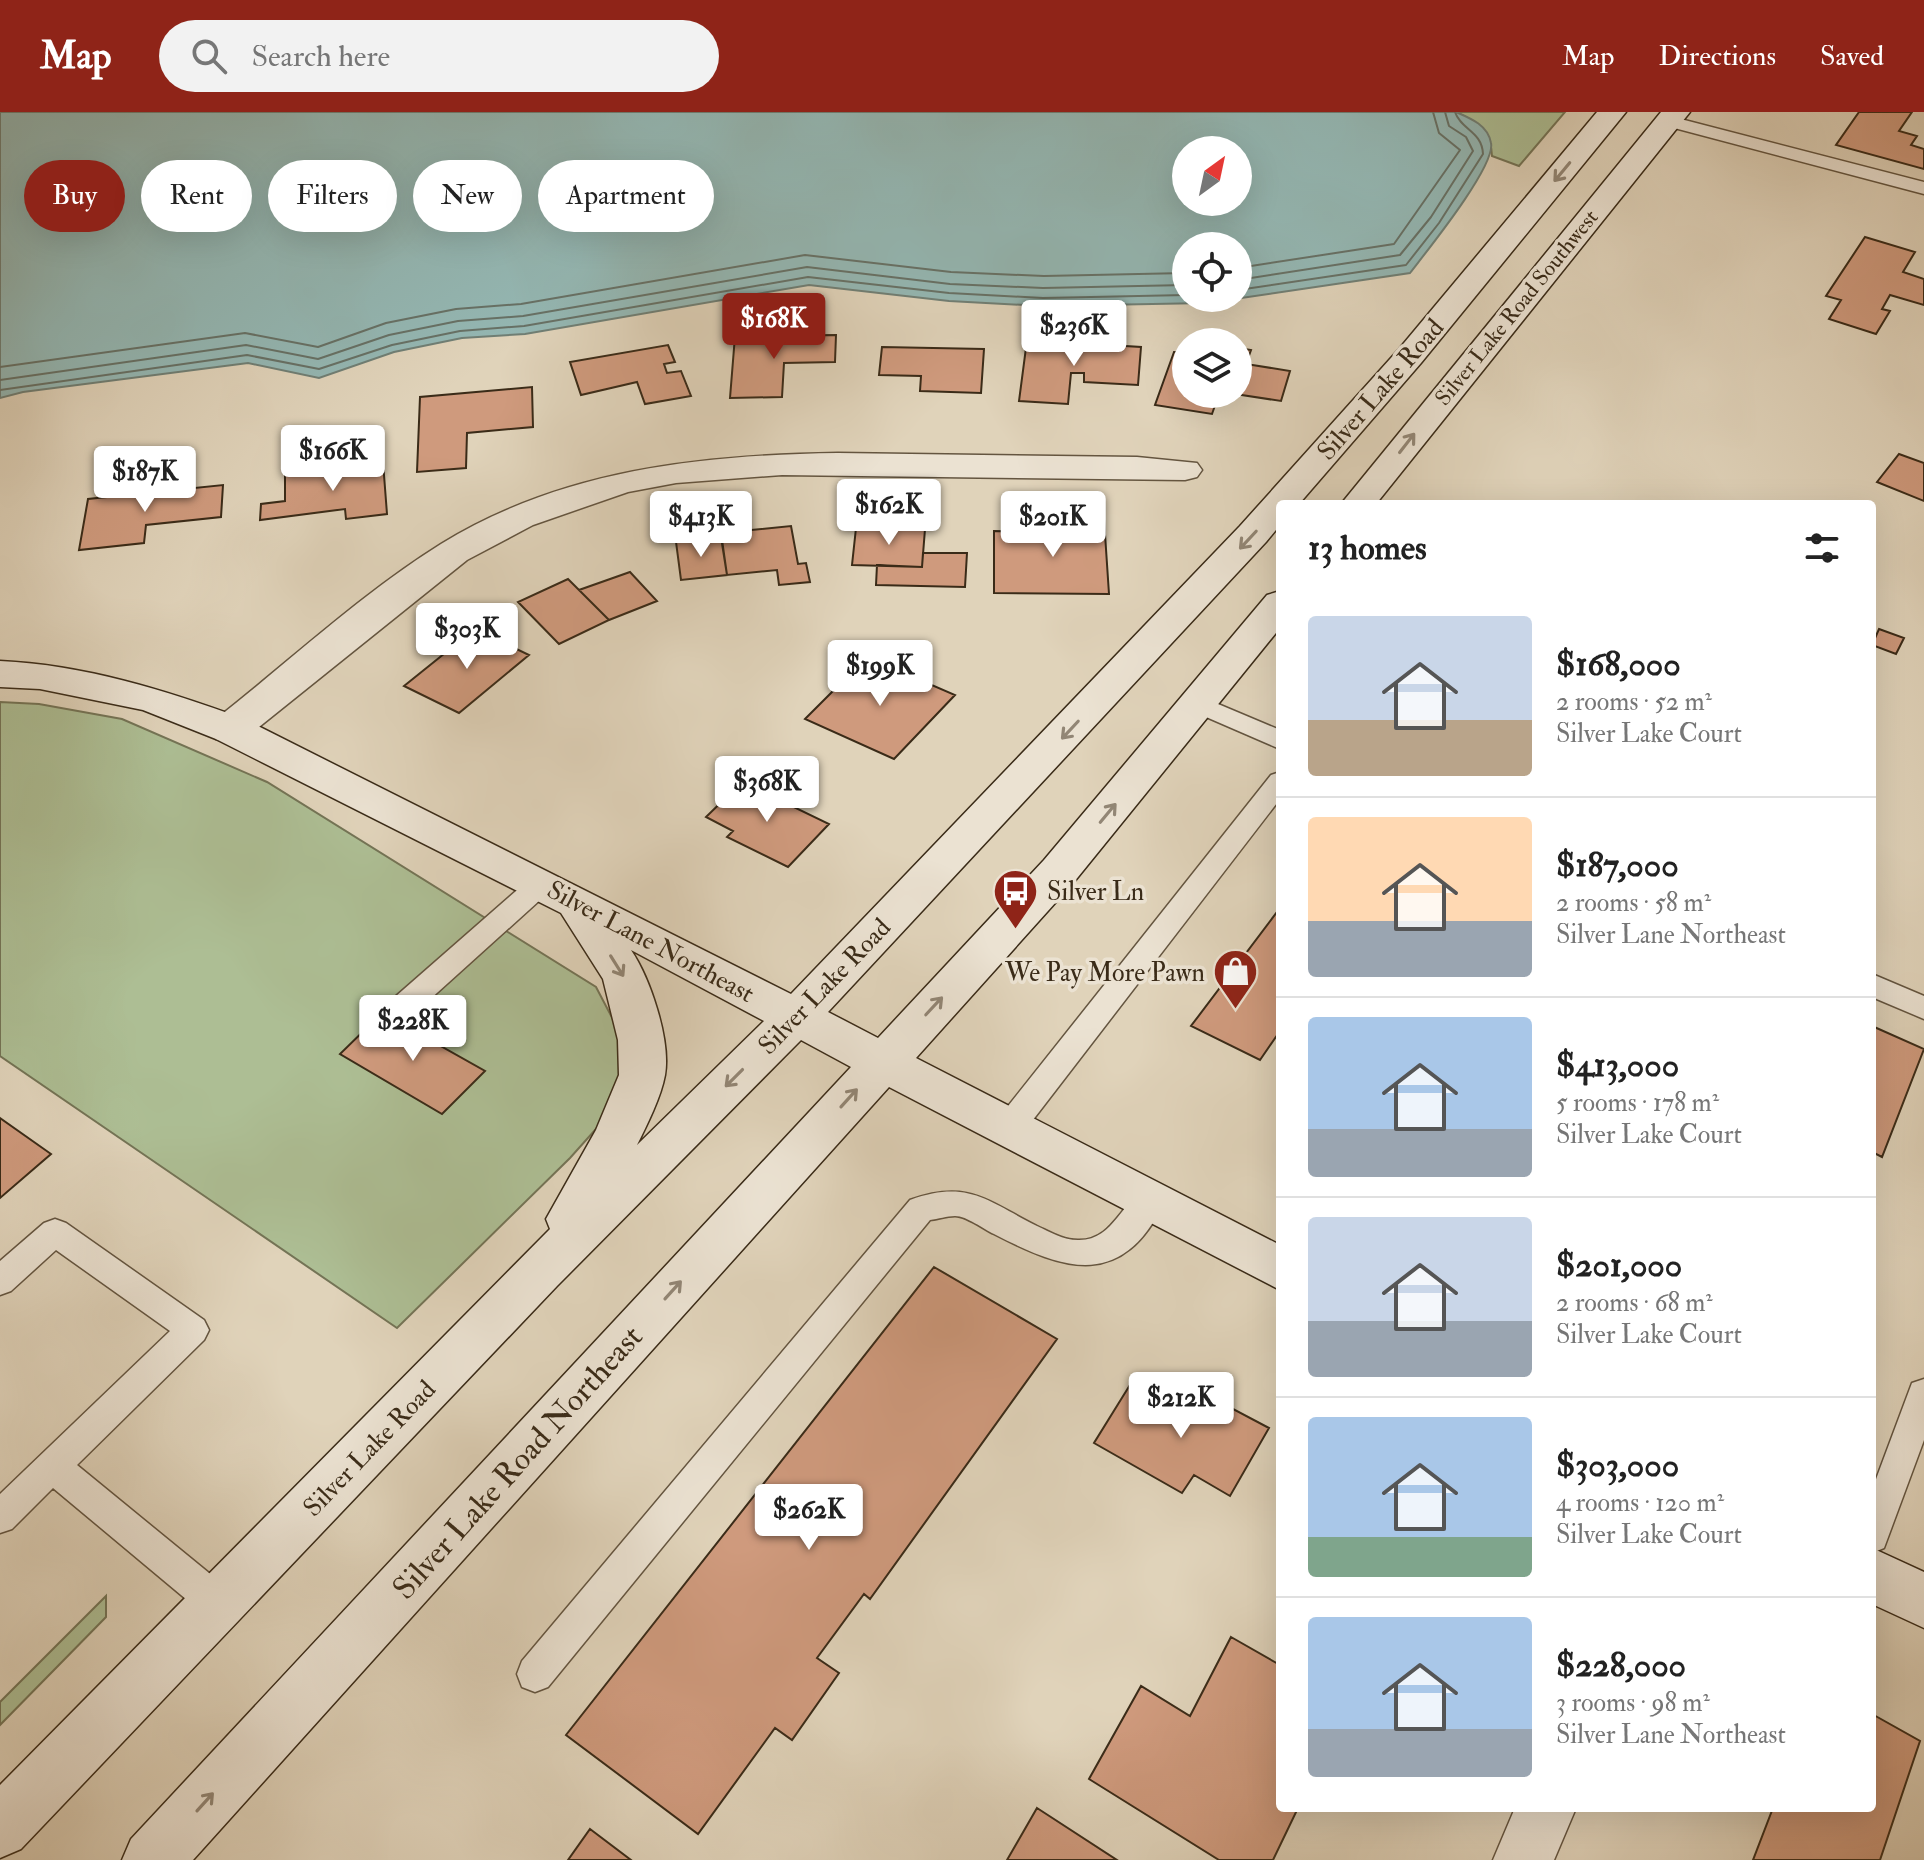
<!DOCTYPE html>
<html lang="en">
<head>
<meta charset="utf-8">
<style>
  body { margin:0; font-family:"IM FELL Double Pica",serif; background:#f2f2f2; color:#222; height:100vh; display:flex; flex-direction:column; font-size:30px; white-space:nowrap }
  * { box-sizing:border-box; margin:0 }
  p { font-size:26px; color:#767676 }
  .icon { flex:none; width:44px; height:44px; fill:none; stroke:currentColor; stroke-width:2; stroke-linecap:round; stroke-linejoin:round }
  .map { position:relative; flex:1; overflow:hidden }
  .side { position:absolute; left:1276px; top:388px; width:600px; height:1312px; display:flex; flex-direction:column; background:#fff; border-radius:8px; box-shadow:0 8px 32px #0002 }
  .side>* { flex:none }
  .guide { position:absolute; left:24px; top:48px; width:760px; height:72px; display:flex; gap:16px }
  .needle { width:52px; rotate:33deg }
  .fabs { position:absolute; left:1172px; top:24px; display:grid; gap:16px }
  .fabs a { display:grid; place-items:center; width:80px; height:80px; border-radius:50%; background:#fff; box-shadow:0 8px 32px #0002; font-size:40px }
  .price { position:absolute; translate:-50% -68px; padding:0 18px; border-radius:8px; background:#fff; color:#222; font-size:26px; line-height:52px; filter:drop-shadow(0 2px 4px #0008) }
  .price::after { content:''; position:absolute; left:50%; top:48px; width:24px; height:18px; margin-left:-12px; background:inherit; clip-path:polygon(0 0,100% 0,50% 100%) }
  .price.current { background:#8f2418; color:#fff }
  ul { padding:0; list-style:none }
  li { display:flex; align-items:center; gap:24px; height:200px; padding:0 32px }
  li+li { border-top:2px solid #e0e0e0 }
  li span { display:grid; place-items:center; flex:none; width:224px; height:160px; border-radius:8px; color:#555 }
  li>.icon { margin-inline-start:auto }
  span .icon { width:96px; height:96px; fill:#fffc; stroke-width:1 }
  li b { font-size:34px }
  h2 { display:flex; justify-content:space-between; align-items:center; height:96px; padding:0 32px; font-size:34px }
  .pill { padding:0 28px; border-radius:36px; background:#fff; box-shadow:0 8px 32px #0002; font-size:28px; line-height:72px }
  .pill.current { background:#8f2418; color:#fff }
  header { display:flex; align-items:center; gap:48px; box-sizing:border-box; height:112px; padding:0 40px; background:#8f2418; color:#fff }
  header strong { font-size:38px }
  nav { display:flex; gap:44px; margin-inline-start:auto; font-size:28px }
  .search { width:560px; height:72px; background:#f2f2f2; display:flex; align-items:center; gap:20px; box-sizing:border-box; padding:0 28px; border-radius:44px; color:#767676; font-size:30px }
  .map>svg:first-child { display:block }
  .green { fill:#adbe94; stroke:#747456; stroke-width:2 }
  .water { fill:#94b7b3; stroke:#707f75; stroke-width:2; fill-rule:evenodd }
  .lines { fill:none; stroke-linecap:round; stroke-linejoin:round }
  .shore { stroke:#677166; stroke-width:2 }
  .building { fill:#cf9a7d; stroke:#3a2b18; stroke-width:2 }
  .lane-casing { stroke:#645540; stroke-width:3 }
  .street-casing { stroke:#645540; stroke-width:3 }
  .secondary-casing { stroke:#3a2b18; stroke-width:3 }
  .lane { fill:#ebe2d2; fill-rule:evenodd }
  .street { fill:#ebe2d2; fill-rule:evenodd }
  .secondary { fill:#ebe2d2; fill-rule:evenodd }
  .oneway { stroke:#928675 }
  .labels { text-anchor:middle; stroke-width:7; stroke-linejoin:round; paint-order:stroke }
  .far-street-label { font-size:22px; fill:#3a2b18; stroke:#ebe2d2 }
  .street-label { font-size:26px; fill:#3a2b18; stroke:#ebe2d2 }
  .poi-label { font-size:26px; fill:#3a2b18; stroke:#ebe2d2; text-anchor:start }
  .near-street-label { font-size:32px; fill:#3a2b18; stroke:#ebe2d2 }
</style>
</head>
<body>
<header>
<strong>Map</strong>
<div class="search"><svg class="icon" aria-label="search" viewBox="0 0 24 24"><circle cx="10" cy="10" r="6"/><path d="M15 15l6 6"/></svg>Search here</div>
<nav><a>Map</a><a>Directions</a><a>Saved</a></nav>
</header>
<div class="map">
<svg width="1924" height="1748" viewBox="0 0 1924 1748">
  <rect width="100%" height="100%" fill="#e0d3ba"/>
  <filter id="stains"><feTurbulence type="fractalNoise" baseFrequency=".0025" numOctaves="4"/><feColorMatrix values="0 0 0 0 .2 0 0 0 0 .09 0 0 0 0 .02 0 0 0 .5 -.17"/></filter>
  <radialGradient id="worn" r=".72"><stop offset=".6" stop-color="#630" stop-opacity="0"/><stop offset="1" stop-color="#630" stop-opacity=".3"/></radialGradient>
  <path class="green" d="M1456,0H1565L1519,54L1492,44C1491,19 1478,10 1456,0Z
    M0,590L39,592L122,607L267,670L596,875L618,917L623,952L613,998L570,1046L397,1216L0,944Z
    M106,1484V1505L0,1613V1590Z"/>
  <path class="water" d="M0,0H1456C1470,6 1488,13 1491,31C1496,54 1426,140 1410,161L1207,191L1043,194L949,189L809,173L525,222L462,226L394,240L319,266L248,251L23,280L0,286ZM1186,38H1238V90H1186ZM1186,134H1238V186H1186Z"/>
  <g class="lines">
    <path class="shore" d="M1238,156L1394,132L1460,38L1439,21L1433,0
      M1238,168L1400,143L1431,105L1473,39L1466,25L1449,14L1445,0
      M1238,178L1406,153L1439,111L1483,42C1482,19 1461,18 1455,0
      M0,255L245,221L318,235L386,211L456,197L521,192L805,143L951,160L1044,164L1186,161
      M0,268L246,233L318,247L389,223L458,209L523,204L807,155L950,172L1043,176L1186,173
      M0,278L247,243L319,257L392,233L460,219L524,214L808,165L949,181L1043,186L1186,183"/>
  </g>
  <path class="building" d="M1859,0H1912L1899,19L1917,24L1911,33L1924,37V57L1836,33Z
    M1865,125L1915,140L1903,160L1924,167V193L1890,183L1882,197L1890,199L1876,222L1829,207L1841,188L1826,184Z
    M836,223L835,250L784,251L782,285L730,286L735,224Z
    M1027,228L1141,235L1138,273L1084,270V261H1071L1068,292L1019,289Z
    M668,233L675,250L664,252L667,261L681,259L691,284L645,292L637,270L581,283L570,250Z
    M882,235L984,237L981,281L920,279L921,264L879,263Z
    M1238,236L1251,238L1246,252L1290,259L1281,289L1235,282H1238Z
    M1174,240L1186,242V282H1219L1212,302L1155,293Z
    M532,275L533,315L467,321L466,356L417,360L420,285Z
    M1899,342L1924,351V389L1877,370Z
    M383,350L387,402L346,407L345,397L260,408L261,392L285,389V362Z
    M223,373L221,405L146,413L144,431L79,438L88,387Z
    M1042,406L1104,407L1109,482L994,481V419L1042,420Z
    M791,414L798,452L806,451L810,470L779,473L777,458L727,463L721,421Z
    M856,416L925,417L922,455L852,453Z
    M721,425L727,463L681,468L676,430Z
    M923,441H967L965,475L876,473L877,453L922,455Z
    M630,460L657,489L609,508L579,478Z
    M568,467L609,508L559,532L518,490Z
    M475,517L529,543L459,601L404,574Z
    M1879,517L1904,526L1896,542L1872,533Z
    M867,545L955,583L894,647L805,607Z
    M742,670L829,712L788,755L727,725L733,719L706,705Z
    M1280,796V919L1260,948L1191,914Z
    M382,901L485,959L442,1002L340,942Z
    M1872,914L1924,937L1882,1045L1872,1040Z
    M0,1006L51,1042L0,1086Z
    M934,1155L1057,1227L870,1487L864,1482L817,1546L839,1561L792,1628L775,1616L698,1722L566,1623Z
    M1133,1268L1209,1309L1220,1290L1269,1316L1230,1384L1194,1363L1182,1381L1094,1331Z
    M1231,1525L1280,1553V1696H1298L1273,1748H1219L1089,1667L1141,1574L1190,1604Z
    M1872,1602L1920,1629L1880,1748H1753L1773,1696H1872Z
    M1037,1696L1117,1748H1007Z
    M590,1717L631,1748H568Z"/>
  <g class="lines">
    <defs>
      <path id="lane" d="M1669,4L1924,70V82L1663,13L1660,9Z
        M1199,584L1280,618V637L1190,598L1187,592L1190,586Z
        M1280,660V687L1019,1026L1008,1029L997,1026L993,1017L997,1008L1271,663Z
        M541,762L550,765L554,772L550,779L407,908L397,911L387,908L383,900L387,892L532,765Z
        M1872,862L1924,884V907L1872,885Z
        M1150,1076L1161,1080L1165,1089C1122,1178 1066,1159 994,1122C983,1117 967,1104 955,1104C947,1104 938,1107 930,1108L548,1575L535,1580L522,1575L517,1562L522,1549L910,1088C968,1067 987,1089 1037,1114C1050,1120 1063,1128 1078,1128C1115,1129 1121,1086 1150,1076Z
        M55,1107L66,1111L204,1208L209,1218L204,1228L77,1353L231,1479L236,1491L231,1503L218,1508L205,1503L53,1376L12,1417L0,1421V1382L170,1219L56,1138L11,1179L0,1183V1149L44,1111Z
        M1924,1267V1328L1884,1436L1872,1441V1378L1912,1271Z"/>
      <path id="street" d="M838,341L1137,345L1197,351L1202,358L1197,365L1185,368L782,363L676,371L628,380L533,413L467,448L244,627L230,631L216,627L210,617L216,607C290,549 361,482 441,432C561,358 700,343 838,341Z
        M1515,1696H1576L1554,1748H1493Z"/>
      <path id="secondary" d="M1597,0H1626L1421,251L1299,392H1280V413L1266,430L828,900L878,926L1044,748L1267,483L1280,479V516L1074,770L916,946L1280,1133V1178L889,975L193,1748H122L131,1727L851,955L801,928L557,1174L21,1737L0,1746V1673L550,1117L546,1107L596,1018L619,963L618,928L603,867L561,801L216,627L143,598L40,577L0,575V549C85,553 165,578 244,607L791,882L1240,414L1399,237ZM631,838L764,909L637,1033C647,1013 661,985 665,963C671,928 650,866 631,838Z
        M1661,0H1690L1376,392H1341Z
        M1872,1436L1924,1460V1516L1872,1492Z"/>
    </defs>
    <use href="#lane" class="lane-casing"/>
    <use href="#street" class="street-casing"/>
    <use href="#secondary" class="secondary-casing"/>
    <use href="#lane" class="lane"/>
    <use href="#street" class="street"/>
    <use href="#secondary" class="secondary"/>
  </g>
  <defs><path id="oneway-shaft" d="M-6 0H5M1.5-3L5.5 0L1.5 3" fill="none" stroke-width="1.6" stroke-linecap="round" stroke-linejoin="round" transform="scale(2)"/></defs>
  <g class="oneway">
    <use href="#oneway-shaft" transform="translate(1562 60) rotate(130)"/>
    <use href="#oneway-shaft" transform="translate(1407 331) rotate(-52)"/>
    <use href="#oneway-shaft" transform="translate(1248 428) rotate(133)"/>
    <use href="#oneway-shaft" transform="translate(1070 618) rotate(133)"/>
    <use href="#oneway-shaft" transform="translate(1108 701) rotate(-50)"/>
    <use href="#oneway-shaft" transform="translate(617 854) rotate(58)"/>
    <use href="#oneway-shaft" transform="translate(934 894) rotate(-47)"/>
    <use href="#oneway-shaft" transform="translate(734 966) rotate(135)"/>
    <use href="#oneway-shaft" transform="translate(849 986) rotate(-48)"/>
    <use href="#oneway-shaft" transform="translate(673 1178) rotate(-48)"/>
    <use href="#oneway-shaft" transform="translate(205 1690) rotate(-48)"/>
  </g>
  <defs>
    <symbol id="bus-pin" viewBox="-11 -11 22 30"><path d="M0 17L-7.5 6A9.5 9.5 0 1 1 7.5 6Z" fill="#8f2418" stroke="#ebe2d2"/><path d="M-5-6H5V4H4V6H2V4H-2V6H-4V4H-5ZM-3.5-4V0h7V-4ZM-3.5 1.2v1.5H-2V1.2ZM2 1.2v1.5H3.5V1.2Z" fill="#fff"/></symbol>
    <symbol id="shop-pin" viewBox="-11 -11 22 30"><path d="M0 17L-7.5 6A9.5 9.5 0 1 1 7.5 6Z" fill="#8f2418" stroke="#ebe2d2"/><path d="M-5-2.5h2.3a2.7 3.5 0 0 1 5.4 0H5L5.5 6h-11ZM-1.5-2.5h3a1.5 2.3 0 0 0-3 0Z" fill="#fff"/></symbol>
  </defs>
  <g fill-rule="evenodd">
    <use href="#bus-pin" x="990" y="754" width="51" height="69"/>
    <use href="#shop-pin" x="1210" y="834" width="51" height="69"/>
  </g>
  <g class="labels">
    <g class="far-street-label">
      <text transform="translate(1516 195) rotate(-51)" y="8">Silver Lake Road Southwest</text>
    </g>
    <g class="street-label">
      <text transform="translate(1380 277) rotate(-49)" y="9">Silver Lake Road</text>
      <text transform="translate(651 829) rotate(28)" y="9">Silver Lane Northeast</text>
      <text transform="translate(824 874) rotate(-46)" y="9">Silver Lake Road</text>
      <text transform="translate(369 1336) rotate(-46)" y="9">Silver Lake Road</text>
    </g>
    <g class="poi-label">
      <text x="1047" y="788">Silver Ln</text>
      <text x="1205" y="869" text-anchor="end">We Pay More Pawn</text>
    </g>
    <g class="near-street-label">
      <text transform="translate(517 1350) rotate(-48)" y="11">Silver Lake Road Northeast</text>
    </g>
  </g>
  <rect width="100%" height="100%" filter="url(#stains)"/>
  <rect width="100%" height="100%" fill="url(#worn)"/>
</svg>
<div class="fabs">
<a><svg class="needle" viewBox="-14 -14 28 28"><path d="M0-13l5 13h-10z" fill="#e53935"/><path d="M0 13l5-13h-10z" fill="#767676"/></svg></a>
<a><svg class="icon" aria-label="locate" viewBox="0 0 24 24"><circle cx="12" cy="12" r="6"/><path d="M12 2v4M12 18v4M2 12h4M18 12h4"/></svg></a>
<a><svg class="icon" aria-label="layers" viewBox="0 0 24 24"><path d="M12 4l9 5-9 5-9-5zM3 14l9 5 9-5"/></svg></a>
</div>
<b class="price current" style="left:774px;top:249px">$168K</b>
<b class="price" style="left:1074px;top:256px">$236K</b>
<b class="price" style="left:333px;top:381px">$166K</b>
<b class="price" style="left:145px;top:402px">$187K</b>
<b class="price" style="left:889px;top:435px">$162K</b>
<b class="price" style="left:701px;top:447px">$413K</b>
<b class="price" style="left:1053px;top:447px">$201K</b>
<b class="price" style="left:467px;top:559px">$303K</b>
<b class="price" style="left:880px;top:596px">$199K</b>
<b class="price" style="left:767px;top:712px">$368K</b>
<b class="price" style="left:413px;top:951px">$228K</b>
<b class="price" style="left:1181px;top:1328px">$212K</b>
<b class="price" style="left:809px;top:1440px">$262K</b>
<div class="guide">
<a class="pill current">Buy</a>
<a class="pill">Rent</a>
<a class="pill">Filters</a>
<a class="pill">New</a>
<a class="pill">Apartment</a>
</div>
<section class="side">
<h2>13 homes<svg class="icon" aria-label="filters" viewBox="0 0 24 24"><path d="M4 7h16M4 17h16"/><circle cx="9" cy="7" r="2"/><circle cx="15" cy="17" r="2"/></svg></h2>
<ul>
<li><span style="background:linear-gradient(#c9d6e8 65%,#b9a48a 0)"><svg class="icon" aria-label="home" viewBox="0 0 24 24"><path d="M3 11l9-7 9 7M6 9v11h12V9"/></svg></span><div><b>$168,000</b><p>2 rooms · 52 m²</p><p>Silver Lake Court</p></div></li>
<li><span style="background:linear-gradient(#ffd9b3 65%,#9aa5b1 0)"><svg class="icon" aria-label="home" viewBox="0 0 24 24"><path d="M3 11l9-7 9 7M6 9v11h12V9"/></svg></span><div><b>$187,000</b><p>2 rooms · 58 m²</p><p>Silver Lane Northeast</p></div></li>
<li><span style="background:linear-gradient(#a9c7e8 70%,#9aa5b1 0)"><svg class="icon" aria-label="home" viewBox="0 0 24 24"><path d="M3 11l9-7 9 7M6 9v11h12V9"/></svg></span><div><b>$413,000</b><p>5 rooms · 178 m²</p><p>Silver Lake Court</p></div></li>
<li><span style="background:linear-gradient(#c9d6e8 65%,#9aa5b1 0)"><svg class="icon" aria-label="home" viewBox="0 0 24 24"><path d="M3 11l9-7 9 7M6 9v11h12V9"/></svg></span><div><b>$201,000</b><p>2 rooms · 68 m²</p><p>Silver Lake Court</p></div></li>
<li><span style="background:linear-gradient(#a9c7e8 75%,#7fa58c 0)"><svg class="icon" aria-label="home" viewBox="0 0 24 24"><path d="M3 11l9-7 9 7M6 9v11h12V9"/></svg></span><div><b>$303,000</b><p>4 rooms · 120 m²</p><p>Silver Lake Court</p></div></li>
<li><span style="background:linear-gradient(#a9c7e8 70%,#9aa5b1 0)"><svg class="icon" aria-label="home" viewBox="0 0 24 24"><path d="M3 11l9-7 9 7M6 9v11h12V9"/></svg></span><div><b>$228,000</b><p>3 rooms · 98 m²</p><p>Silver Lane Northeast</p></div></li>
</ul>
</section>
</div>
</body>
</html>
